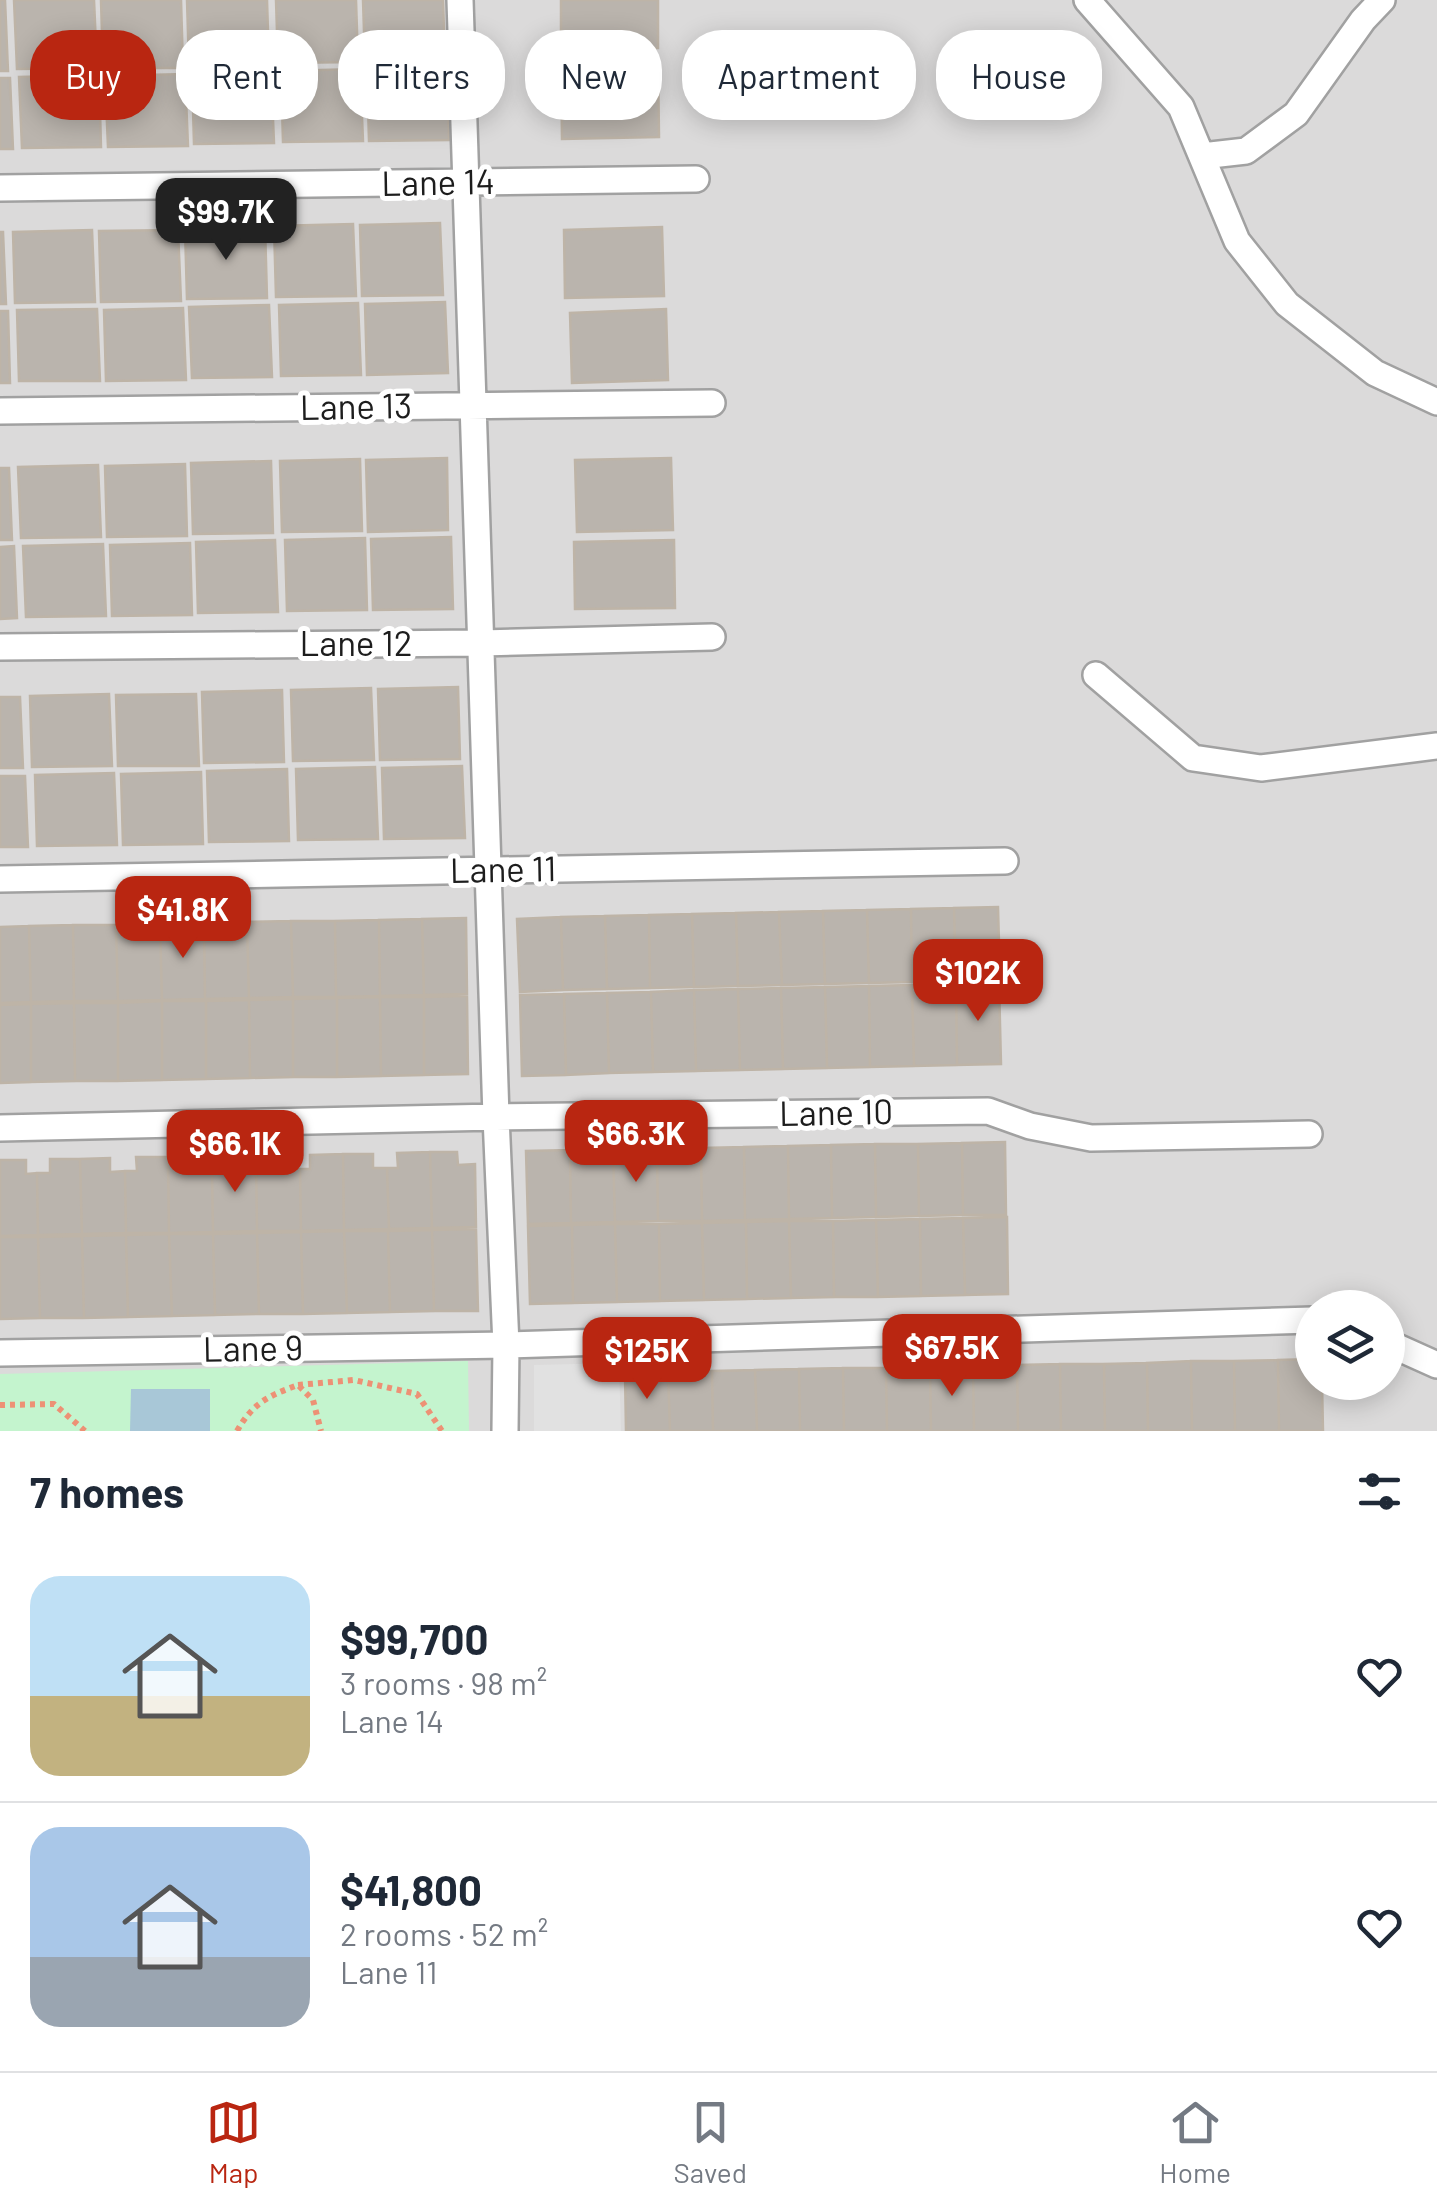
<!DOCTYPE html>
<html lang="en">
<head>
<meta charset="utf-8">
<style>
  body { margin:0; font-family:Barlow,sans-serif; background:#f6f6f7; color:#1f2937; height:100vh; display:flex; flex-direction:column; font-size:38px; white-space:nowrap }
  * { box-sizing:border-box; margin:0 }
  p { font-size:32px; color:#747a83 }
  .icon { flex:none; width:55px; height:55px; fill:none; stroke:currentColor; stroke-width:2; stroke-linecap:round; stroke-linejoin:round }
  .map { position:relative; height:1431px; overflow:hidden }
  .side { display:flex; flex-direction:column; background:#fff; flex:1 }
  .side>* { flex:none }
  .guide { position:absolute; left:30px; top:30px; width:1378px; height:90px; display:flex; gap:20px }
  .controls { position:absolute; left:1295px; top:1290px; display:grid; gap:20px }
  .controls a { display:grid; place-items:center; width:110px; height:110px; border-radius:50%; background:#fff; box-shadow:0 5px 25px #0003; font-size:50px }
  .price { position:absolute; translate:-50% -85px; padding:0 22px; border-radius:20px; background:#b92611; color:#fff; font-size:32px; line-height:65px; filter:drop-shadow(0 2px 5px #0008) }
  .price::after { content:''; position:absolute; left:50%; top:60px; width:30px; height:22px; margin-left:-15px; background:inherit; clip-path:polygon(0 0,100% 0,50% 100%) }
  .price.on { background:#222; color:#fff }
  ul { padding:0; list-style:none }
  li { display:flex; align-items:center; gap:30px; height:250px; padding:0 30px }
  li+li { border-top:2px solid #e0e1e3 }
  li span { display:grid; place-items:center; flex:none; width:280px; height:200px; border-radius:30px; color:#555 }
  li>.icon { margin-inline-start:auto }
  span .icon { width:120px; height:120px; fill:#fffc; stroke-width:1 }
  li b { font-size:42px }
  h2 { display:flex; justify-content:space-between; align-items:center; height:120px; padding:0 30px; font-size:42px }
  .chip { padding:0 35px; border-radius:40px; background:#fff; box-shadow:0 5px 25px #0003; font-size:35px; line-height:90px }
  .chip.on { background:#b92611; color:#fff }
  .menu { display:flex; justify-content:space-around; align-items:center; height:140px; border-top:2px solid #e0e1e3; background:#fff; font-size:28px; color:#747a83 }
  .menu a { display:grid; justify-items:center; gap:5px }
  .menu .on { color:#b92611 }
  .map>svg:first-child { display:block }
  .residential { fill:#dbdada; fill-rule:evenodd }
  .park { fill:#c4f4ce }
  .parking { fill:#e1e1e1 }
  .water { fill:#a8c7d7 }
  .building { fill:#bab4ad; stroke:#beb4a7; stroke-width:2.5 }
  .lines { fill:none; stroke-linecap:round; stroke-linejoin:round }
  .street-casing { stroke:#a1a1a1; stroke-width:30 }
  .path { stroke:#ed9175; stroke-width:6; stroke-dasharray:5 5; stroke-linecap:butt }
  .street { stroke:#fff; stroke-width:25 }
  .labels { text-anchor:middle; stroke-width:10; stroke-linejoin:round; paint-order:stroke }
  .street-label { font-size:35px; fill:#1d1d1d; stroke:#fff }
</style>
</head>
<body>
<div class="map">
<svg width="1437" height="1431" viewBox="0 0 1437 1431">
  <rect width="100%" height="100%" fill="#edebe4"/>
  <path class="residential" d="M0,0H1437V1431H0ZM1312,1308H1388V1382H1312Z"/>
  <path class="park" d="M468,1361L469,1431H0V1374Z"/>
  <path class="parking" d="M619,1363L621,1431H534V1365Z"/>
  <path class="water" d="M131,1389H210V1431H130Z"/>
  <path class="building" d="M0,0H5L8,71H0Z
    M14,0H94L97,68L17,69Z
    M101,0H181L183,68H103Z
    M187,0H267L269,64L189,66Z
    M276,0H356L358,62L278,63Z
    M363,0H443L445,61L365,62Z
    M561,0H658V48L561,49Z
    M658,60L659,137L562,139L561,61Z
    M447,68L449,140L369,141L367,70Z
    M360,69L363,141L283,142L281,71Z
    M271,71L274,143L194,144L192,73Z
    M185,74L188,146L108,147L105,76Z
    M99,75L101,147L22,148L19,77Z
    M0,78H10L13,149H0Z
    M440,223L443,295L362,296L360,225Z
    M353,224L356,296L276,297L274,226Z
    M265,226L267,298L187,299L185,228Z
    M662,227L664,296L565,298L564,230Z
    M92,230L95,302L15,303L13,232Z
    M178,230L181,301L101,302L99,231Z
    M0,232H3L6,304H0Z
    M445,302L448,373L367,375L365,304Z
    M358,303L361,375L281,376L279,305Z
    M269,305L272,377L192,378L189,307Z
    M183,308L186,380L106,381L104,310Z
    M97,309L100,381H19L17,310Z
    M666,309L668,380L572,383L570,313Z
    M0,311H8L10,383H0Z
    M447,458L448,530L368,532L366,460Z
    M671,458L673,530L577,532L575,460Z
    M360,459L362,531L282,532L280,461Z
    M271,461L273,533L193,534L191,463Z
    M185,464L187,536L107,537L105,466Z
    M98,465L101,537L21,538L18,467Z
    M0,468H9L12,540H0Z
    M451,537L453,609L373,610L371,539Z
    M365,538L367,610L287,611L285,540Z
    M275,540L278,612L198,613L196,542Z
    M674,540L675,608L575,609L574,542Z
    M190,543L192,615L112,616L110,545Z
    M103,544L106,616L26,617L23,546Z
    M14,546L17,618L0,619V547Z
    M458,687L460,759L380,760L378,689Z
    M371,688L374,760L293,761L291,690Z
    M282,690L284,762L204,763L202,692Z
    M109,694L112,766L32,767L30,696Z
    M196,694L199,766H118L116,695Z
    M0,697H20L23,768H0Z
    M462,766L465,838L384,839L382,768Z
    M375,767L378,839L298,840L296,769Z
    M287,769L289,841L209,842L207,771Z
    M201,772L203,844L123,845L121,774Z
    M114,773L117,845L37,846L35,775Z
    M0,776H25L28,847H0Z
    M998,907L1000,980L956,981L954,908Z
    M954,908L956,981L912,982L911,909Z
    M911,909L912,982L869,983L867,910Z
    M867,910L869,983L825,984L823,911Z
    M823,911L825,984L782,985L779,912Z
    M779,912L782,985L738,986L736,913Z
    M736,913L738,986L694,987L692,914Z
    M692,914L694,987L650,988L649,915Z
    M649,915L650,988L607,989L605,916Z
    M605,916L607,989L563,990L561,917Z
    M561,917L563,990L520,992L517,919Z
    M466,918L467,994L424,995L422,919Z
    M422,919L424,995L380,996L379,920Z
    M379,920L380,996L336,997L335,921Z
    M291,921L293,997L249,998L247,922Z
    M291,921H335L336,997H293Z
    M247,922L249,998L205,999L204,923Z
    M204,923L205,999L162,1000L160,924Z
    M160,924L162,1000L118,1001L116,925Z
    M73,925L74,1001L31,1002L29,926Z
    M73,925H116L118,1001H74Z
    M29,926L31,1002L0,1003V927Z
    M999,983L1001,1064L957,1065L956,984Z
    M956,984L957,1065L914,1066L912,985Z
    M912,985L914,1066L870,1067L869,986Z
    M869,986L870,1067L827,1068L825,987Z
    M825,987L827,1068L783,1069L781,988Z
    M781,988L783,1069L740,1070L738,989Z
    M738,989L740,1070L696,1071L694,990Z
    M694,990L696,1071L653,1072L651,992Z
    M651,992L653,1072L609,1073L607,993Z
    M607,993L609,1073L566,1075L564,994Z
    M564,994L566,1075L522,1076L520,995Z
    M467,996L468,1074L424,1075V997Z
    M380,997H424V1075L381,1076Z
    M380,997L381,1076L337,1077V998Z
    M337,998V1077H293V999Z
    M293,999V1077L250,1078L249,1000Z
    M249,1000L250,1078L206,1079V1001Z
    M162,1001H206V1079L162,1080Z
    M162,1001V1080L118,1081V1003Z
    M74,1003H118V1081H75Z
    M74,1003L75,1081L31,1082V1004Z
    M31,1004V1082L0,1083V1005Z
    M1005,1142L1006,1215H963L962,1143Z
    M962,1143L963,1215L919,1216L918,1144Z
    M875,1144L876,1217L832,1218L831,1145Z
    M875,1144H918L919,1216L876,1217Z
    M831,1145L832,1218L789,1219L788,1146Z
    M788,1146L789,1219L745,1220L744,1147Z
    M744,1147L745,1220L702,1221L701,1148Z
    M701,1148L702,1221H658L657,1149Z
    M657,1149L658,1221L615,1222L613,1150Z
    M570,1150L571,1223L528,1224L526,1151Z
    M570,1150H613L615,1222L571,1223Z
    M430,1152L432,1228L389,1229L387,1168H398L397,1153Z
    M430,1152H457L458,1165L475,1164L476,1227L432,1228Z
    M343,1154L344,1230L301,1231L300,1169H310V1155Z
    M343,1154H373V1168H387L389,1229L344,1230Z
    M256,1155L257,1231L213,1232L212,1171H225L224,1156Z
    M256,1155H287L288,1169H300L301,1231H257Z
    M136,1157H168L169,1233H126L125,1171H137Z
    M168,1157H200L201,1171H212L213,1232L169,1233Z
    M110,1158V1172L125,1171L126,1233L82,1234L80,1159Z
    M50,1159H80L82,1234L38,1235L37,1173H50Z
    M0,1160H26V1174L37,1173L38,1235L0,1236Z
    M1007,1217L1008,1294L965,1295L963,1218Z
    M963,1218L965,1295L921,1296L920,1219Z
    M920,1219L921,1296L878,1297L876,1220Z
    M876,1220L878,1297H834L833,1221Z
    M789,1221H833L834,1297L791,1298Z
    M789,1221L791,1298L747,1299L746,1222Z
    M746,1222L747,1299L704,1300L702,1223Z
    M702,1223L704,1300L660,1301L659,1224Z
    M615,1224H659L660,1301L617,1302Z
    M615,1224L617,1302L573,1303L572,1225Z
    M572,1225L573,1303L530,1304L528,1226Z
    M476,1229L478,1311H434L432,1230Z
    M432,1230L434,1311L390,1312L388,1231Z
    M344,1231H388L390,1312L347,1313Z
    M344,1231L347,1313L303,1314L301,1232Z
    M301,1232L303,1314H259L257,1233Z
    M257,1233L259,1314L215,1315L213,1234Z
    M169,1234H213L215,1315L172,1316Z
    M169,1234L172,1316L128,1317L126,1235Z
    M126,1235L128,1317L84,1318L82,1236Z
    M82,1236L84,1318H40L38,1237Z
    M0,1237H38L40,1318L0,1319Z
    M1312,1359V1382H1322L1323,1431H1279L1278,1360Z
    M1278,1360L1279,1431H1235L1234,1361Z
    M1191,1361L1192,1431H1148L1147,1363Z
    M1191,1361H1234L1235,1431H1192Z
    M1147,1363L1148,1431H1105L1104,1364Z
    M1060,1364L1061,1431H1018L1017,1365Z
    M1060,1364H1104L1105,1431H1061Z
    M1017,1365L1018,1431H974L973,1366Z
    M973,1366L974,1431H931L930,1367Z
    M930,1367L931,1431H887L886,1368Z
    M843,1368L844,1431H800L799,1369Z
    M843,1368H886L887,1431H844Z
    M799,1369L800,1431H757L755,1370Z
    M755,1370L757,1431H713L712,1371Z
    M668,1371L670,1431H626L625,1373Z
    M668,1371H712L713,1431H670Z"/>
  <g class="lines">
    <defs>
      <path id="street" d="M460,0L496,1117L506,1345L505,1431
        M1087,0L1181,107L1237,241L1287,304L1375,373L1437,402
        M1202,156L1246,151L1296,114L1363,20L1382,0
        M0,188L696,179
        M0,411L712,403
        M0,647L481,643L712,637
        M1096,675L1193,758L1261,768L1437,746
        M0,879L1005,861
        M0,1128L496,1117L988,1111L1030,1126L1091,1138L1309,1134
        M1388,1343L1437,1365
        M0,1353L506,1345L1312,1320"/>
    </defs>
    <use href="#street" class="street-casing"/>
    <path class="path" d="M298,1385L354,1380L417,1394L442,1431
      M0,1405L54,1404L85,1431
      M237,1431C253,1403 268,1396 298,1385L313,1400L321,1431"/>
    <use href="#street" class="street"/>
  </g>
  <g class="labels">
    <g class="street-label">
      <text transform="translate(438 183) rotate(-1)" y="12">Lane 14</text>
      <text transform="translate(356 407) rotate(-1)" y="12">Lane 13</text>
      <text x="356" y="656">Lane 12</text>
      <text transform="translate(503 870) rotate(-1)" y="12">Lane 11</text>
      <text transform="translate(836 1113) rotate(-1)" y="12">Lane 10</text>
      <text transform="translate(253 1349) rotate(-1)" y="12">Lane 9</text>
    </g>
  </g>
</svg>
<div class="controls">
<a><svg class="icon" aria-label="layers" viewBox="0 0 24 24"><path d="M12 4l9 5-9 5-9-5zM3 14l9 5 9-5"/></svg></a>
</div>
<b class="price on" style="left:226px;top:263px">$99.7K</b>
<b class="price" style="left:183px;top:961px">$41.8K</b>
<b class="price" style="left:978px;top:1024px">$102K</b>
<b class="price" style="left:636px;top:1185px">$66.3K</b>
<b class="price" style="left:235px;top:1195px">$66.1K</b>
<b class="price" style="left:952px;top:1399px">$67.5K</b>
<b class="price" style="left:647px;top:1402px">$125K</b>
<div class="guide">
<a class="chip on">Buy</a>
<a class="chip">Rent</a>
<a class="chip">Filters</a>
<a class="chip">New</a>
<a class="chip">Apartment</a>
<a class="chip">House</a>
</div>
</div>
<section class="side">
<h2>7 homes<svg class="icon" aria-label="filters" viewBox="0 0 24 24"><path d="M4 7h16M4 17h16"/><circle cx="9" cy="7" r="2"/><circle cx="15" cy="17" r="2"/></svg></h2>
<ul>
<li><span style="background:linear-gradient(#bfe0f5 60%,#c2b280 0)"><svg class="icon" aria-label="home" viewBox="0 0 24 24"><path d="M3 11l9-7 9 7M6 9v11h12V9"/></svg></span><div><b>$99,700</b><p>3 rooms · 98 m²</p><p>Lane 14</p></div><svg class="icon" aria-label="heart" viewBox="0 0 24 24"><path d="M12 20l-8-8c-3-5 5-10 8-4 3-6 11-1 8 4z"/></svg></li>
<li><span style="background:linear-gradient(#a9c7e8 65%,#9aa5b1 0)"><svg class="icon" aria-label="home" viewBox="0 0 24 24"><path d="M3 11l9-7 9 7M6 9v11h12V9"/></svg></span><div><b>$41,800</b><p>2 rooms · 52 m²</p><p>Lane 11</p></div><svg class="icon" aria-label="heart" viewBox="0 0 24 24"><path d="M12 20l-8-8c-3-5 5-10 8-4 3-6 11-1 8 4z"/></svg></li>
</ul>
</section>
<nav class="menu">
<a class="on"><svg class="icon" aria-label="map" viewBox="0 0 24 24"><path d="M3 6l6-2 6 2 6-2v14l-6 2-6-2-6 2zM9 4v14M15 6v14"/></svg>Map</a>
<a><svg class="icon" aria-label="saved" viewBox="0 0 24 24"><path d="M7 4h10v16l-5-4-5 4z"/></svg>Saved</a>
<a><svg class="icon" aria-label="home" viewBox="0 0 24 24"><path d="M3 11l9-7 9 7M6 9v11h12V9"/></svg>Home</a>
</nav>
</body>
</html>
